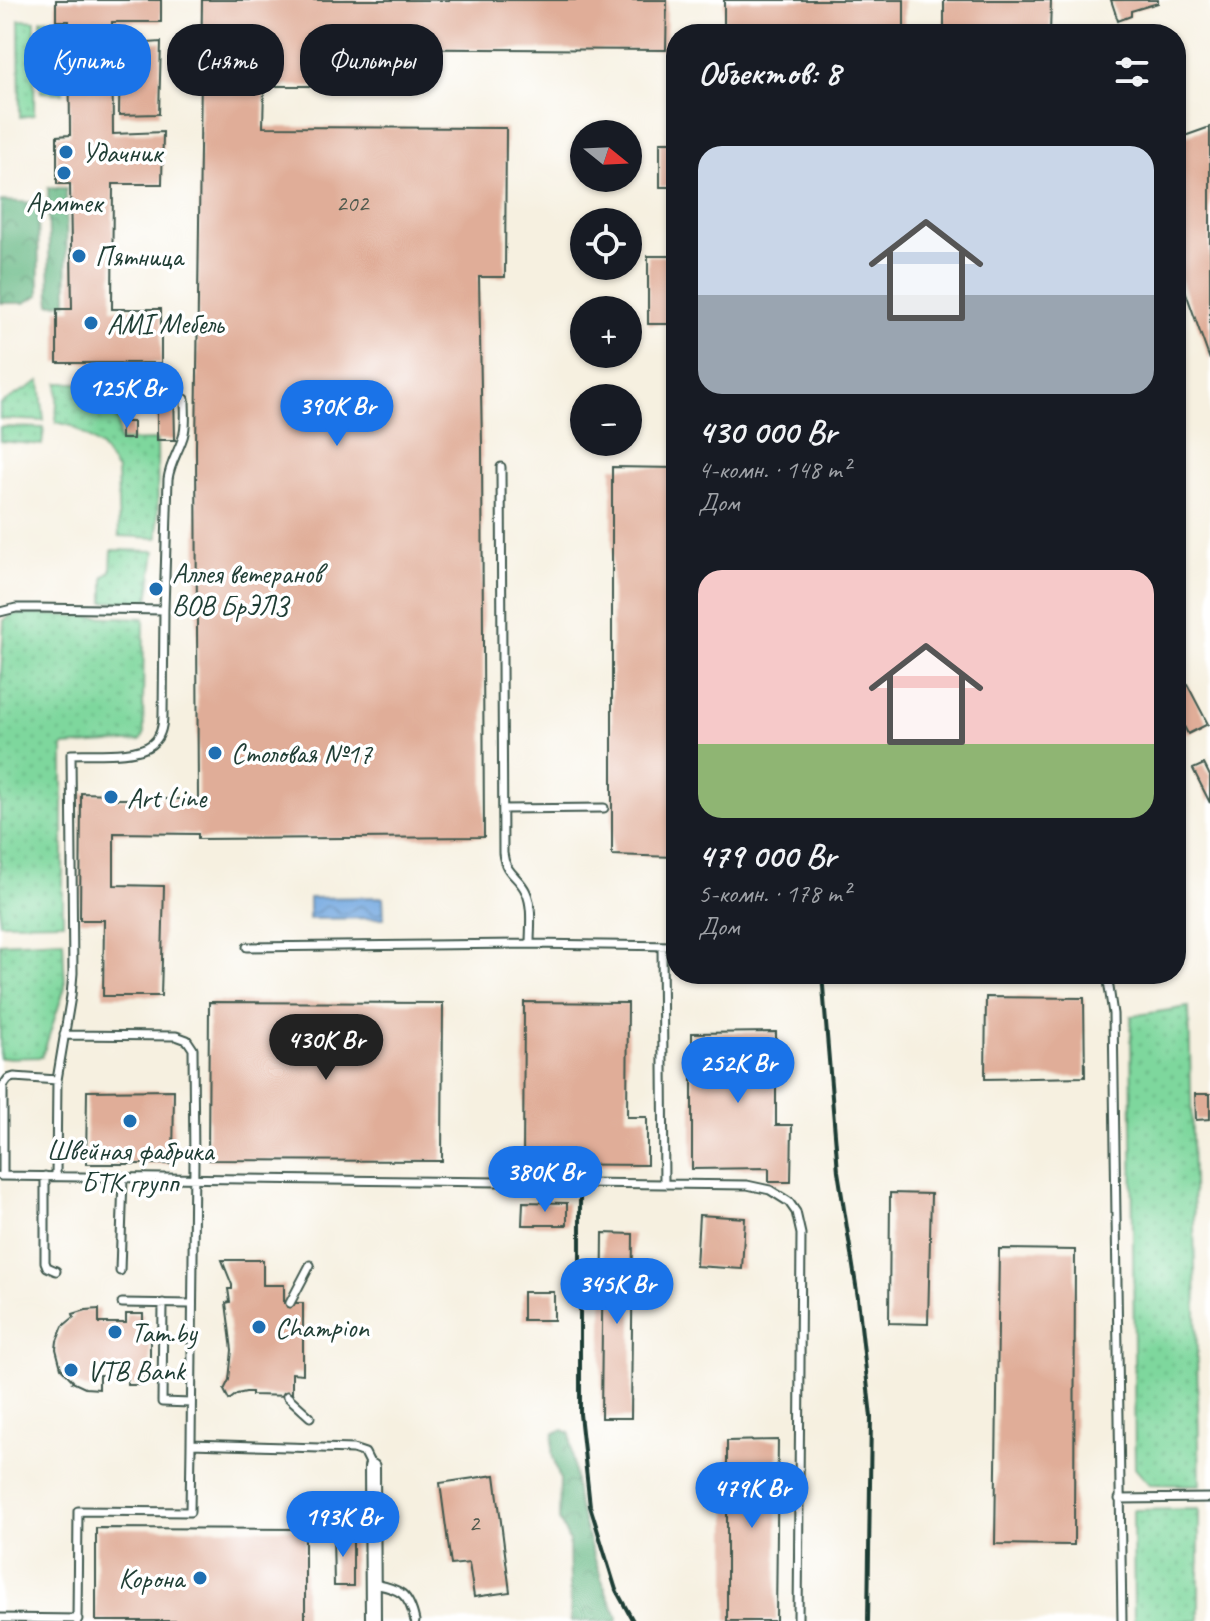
<!DOCTYPE html>
<html lang="ru">
<head>
<meta charset="utf-8">
<style>
  body { margin:0; font-family:Caveat,sans-serif; background:#20242c; color:#f1f3f6; height:100vh; display:flex; flex-direction:column; font-size:30px; white-space:nowrap }
  * { box-sizing:border-box; margin:0 }
  p { font-size:26px; color:#9ea1a6 }
  .icon { flex:none; width:44px; height:44px; fill:none; stroke:currentColor; stroke-width:2; stroke-linecap:round; stroke-linejoin:round }
  .map { position:relative; flex:1; overflow:hidden }
  .drawer { position:absolute; left:666px; top:24px; width:520px; height:960px; display:flex; flex-direction:column; background:#171b24; border-radius:32px; box-shadow:0 2px 6px #0004 }
  .drawer>* { flex:none }
  .top-card { position:absolute; left:24px; top:24px; width:522px; height:72px; display:flex; gap:16px }
  .needle { width:52px; rotate:108deg }
  .fabs { position:absolute; left:570px; top:120px; display:grid; gap:16px }
  .fabs a { display:grid; place-items:center; width:72px; height:72px; border-radius:50%; background:#171b24; box-shadow:0 2px 6px #0004; font-size:40px }
  .price { position:absolute; translate:-50% -68px; padding:0 18px; border-radius:28px; background:#1a73e8; color:#fff; font-size:26px; line-height:52px; filter:drop-shadow(0 2px 4px #0008) }
  .price::after { content:''; position:absolute; left:50%; top:48px; width:24px; height:18px; margin-left:-12px; background:inherit; clip-path:polygon(0 0,100% 0,50% 100%) }
  .price.on { background:#222; color:#fff }
  ul { padding:0; list-style:none }
  li { display:grid; align-content:center; gap:16px; height:424px; padding:0 32px }
  li span { display:grid; place-items:center; height:248px; border-radius:24px; color:#555 }
  li>.icon { margin-inline-start:auto }
  span .icon { width:144px; height:144px; fill:#fffc; stroke-width:1 }
  li b { font-size:34px }
  h2 { display:flex; justify-content:space-between; align-items:center; height:96px; padding:0 32px; font-size:34px }
  .tag { padding:0 28px; border-radius:32px; background:#171b24; box-shadow:0 2px 6px #0004; font-size:28px; line-height:72px }
  .tag.on { background:#1a73e8; color:#fff }
  .map>svg:first-child { display:block }
  .green { fill:url(#green-dots); stroke:#4e8a68; stroke-width:2 }
  .forest { fill:url(#forest-crowns); stroke:#427a5c; stroke-width:2 }
  .water { fill:url(#water-waves); stroke:#49728a; stroke-width:2 }
  .building { fill:#e0ad98 }
  .lines { fill:none; stroke-linecap:round; stroke-linejoin:round }
  .service-casing { stroke:#3f584e; stroke-width:11 }
  .minor-casing { stroke:#3f584e; stroke-width:18 }
  .service { stroke:#fff; stroke-width:7 }
  .minor { stroke:#fff; stroke-width:14 }
  .rail { stroke:#1f3d34; stroke-width:4 }
  .poi-dot { fill:#1f6fb2; stroke:#fff; stroke-width:3 }
  .labels { text-anchor:middle; stroke-width:7; stroke-linejoin:round; paint-order:stroke }
  .number-label { font-size:24px; fill:#4f594d }
  .poi-label { font-size:28px; fill:#1f3d34; stroke:#fff; text-anchor:start }
</style>
</head>
<body>
<div class="map">
<svg width="1210" height="1621" viewBox="0 0 1210 1621">
  <defs>
    <pattern id="green-dots" width="8" height="8" patternUnits="userSpaceOnUse" patternTransform="scale(2)"><rect width="8" height="8" fill="#7ed79d"/><path d="M2 2h.1M6 6h.1" fill="none" stroke="#6cb988" stroke-width="1.8" stroke-linecap="round"/></pattern>
    <pattern id="forest-crowns" width="20" height="18" patternUnits="userSpaceOnUse" patternTransform="scale(2)"><rect width="20" height="18" fill="#66b884"/><path d="M2 6a3 3 0 1 1 6 0M12 15a3 3 0 1 1 6 0" fill="none" stroke="#53976d"/></pattern>
    <pattern id="water-waves" width="16" height="10" patternUnits="userSpaceOnUse" patternTransform="scale(2)"><rect width="16" height="10" fill="#73a8e0"/><path d="M0 5q4-4 8 0t8 0" fill="none" stroke="#5e8ab6"/></pattern>
  </defs>
  <rect width="100%" height="100%" fill="#fff"/>
  <filter id="ink" filterUnits="userSpaceOnUse"><feTurbulence type="fractalNoise" baseFrequency=".0125" numOctaves="2"/><feDisplacementMap in="SourceGraphic" scale="16" xChannelSelector="R" yChannelSelector="G"/><feConvolveMatrix kernelMatrix="1 2 1 2 8 2 1 2 1" color-interpolation-filters="sRGB"/></filter>
  <filter id="wash" filterUnits="userSpaceOnUse"><feTurbulence type="fractalNoise" baseFrequency=".006" numOctaves="4" result="noise"/><feDisplacementMap in="SourceGraphic" scale="32" xChannelSelector="R" yChannelSelector="G"/><feGaussianBlur stdDeviation="1.8" result="paint"/><feColorMatrix in="noise" values="0 0 0 0 0 0 0 0 0 0 0 0 0 0 0 0 0 1.4 0 .05"/><feComposite in="paint" operator="in"/></filter>
  <g filter="url(#wash)">
    <rect width="100%" height="100%" fill="#f6f0e0"/>
    <path class="green" d="M52,19L53,34L46,46V62L50,72L64,78L63,93L41,92V20Z
      M19,20L35,21L34,115L20,117Z
      M40,381L44,421L0,419V404Z
      M58,383H116L119,441L157,440L158,538L119,536L117,471L101,447L72,426L56,422Z
      M0,427L44,428L42,445L0,441Z
      M112,550L155,551L148,601L104,602V577L111,571Z
      M13,614L144,618L143,706L144,735L140,741L63,746V922L0,923V694L4,620Z
      M63,940L65,987L42,1057L0,1058V943Z
      M1189,1007L1200,1485L1149,1484L1135,1468L1131,1016Z
      M1199,1509V1621H1134L1133,1510Z"/>
    <path class="forest" d="M48,188H66L67,303L50,304Z
      M1,201L38,203L39,295L24,303H0Z
      M563,1430L570,1433L577,1499L591,1548L608,1597L618,1617V1621H571L569,1541L559,1519L560,1480L552,1454L554,1433Z"/>
    <path class="water" d="M383,897L384,918L309,919V898Z"/>
    <g id="blocks">
      <path class="building" d="M56,0H161V22H112L113,134L163,132L162,184H113L112,309H161V363H57V309H72L70,184H57V136L70,135L69,21H56Z
        M202,0H667L666,50L318,48V86H264L263,127L506,128L505,277H479L482,446L484,837L198,839V834L114,833V885L164,886L161,996H103L104,920H80L81,793L114,794V799H198L196,447Z
        M724,0H904V34H724Z
        M944,0H1051L1050,34H944Z
        M1111,0H1158V3L1131,11V16L1118,21Z
        M161,42L159,114L119,115L120,45Z
        M1210,127V360L1176,265V139Z
        M660,142H676V187H660Z
        M648,256H676V324H648Z
        M157,392H174L175,440H157Z
        M120,393H141V408L119,407Z
        M121,422H133V439H121Z
        M612,467L676,468V857L612,855Z
        M1187,684L1208,724L1188,734L1176,711V689Z
        M1204,764L1210,776V803L1193,769Z
        M986,997L1084,998L1085,1077L985,1079Z
        M209,1002L443,1003L442,1161L208,1160Z
        M524,1002L628,1003L627,1117H647V1165L523,1164Z
        M776,1032V1125H792L791,1182H769V1168L692,1169V1033Z
        M174,1090L173,1164H86L87,1091Z
        M1195,1094H1210V1119L1196,1120Z
        M890,1193L931,1194L928,1324L889,1323Z
        M523,1202L567,1203V1225H522Z
        M699,1215L745,1218L742,1269L696,1266Z
        M603,1233L633,1234L631,1418H601Z
        M999,1249L1075,1250L1074,1545L995,1544Z
        M222,1260H263V1285H284V1303H303V1374L292,1373V1396L252,1395V1392H246L237,1394L229,1400L224,1390L229,1380L232,1350L226,1303L230,1302L228,1289H232V1285Z
        M523,1292H554V1320H523Z
        M99,1309V1323H126V1314H143V1333H150V1365H143V1385H127V1375H99V1389L85,1388L72,1382L73,1381L61,1368L56,1349L57,1341L63,1326L74,1317L73,1314L86,1310Z
        M778,1440L776,1621H727V1441Z
        M495,1475L510,1592L474,1597L469,1563L451,1565L440,1483Z
        M96,1528L305,1529V1621H96Z
        M333,1533H353V1586H334Z"/>
    </g>
  </g>
  <g filter="url(#ink)">
    <use href="#blocks" fill-opacity="0" stroke="#3f584e" stroke-width="2"/>
    <g class="lines">
      <defs>
        <path id="service" d="M501,467L503,853C505,874 519,876 526,892C533,907 530,927 530,944
          M164,610L168,479C170,464 177,454 182,440C187,428 185,412 185,399
          M0,612L16,608H37L164,610L163,715C163,725 161,737 152,744C137,757 91,753 71,754L73,973L71,996L57,1080
          M503,809L604,808
          M662,946L664,1183
          M247,947L530,944L676,946
          M1107,974L1113,1014L1122,1621
          M64,1035L176,1036L187,1040L193,1049L194,1164L191,1444L353,1449L365,1453L372,1467
          M0,1176L747,1185L770,1190L789,1202L796,1212L801,1234L798,1621
          M3,1176V1086L8,1079L14,1077L57,1080L56,1176
          M45,1176V1262L47,1267L56,1271
          M120,1271L123,1177
          M122,1303L191,1304
          M163,1303L162,1402L191,1403
          M290,1303L310,1265
          M287,1396L310,1417
          M1119,1499L1210,1498
          M374,1584C400,1589 409,1593 415,1621
          M0,1618L78,1619
          M77,1621L78,1511L190,1512L191,1444"/>
        <path id="minor" d="M372,1467L373,1621"/>
      </defs>
      <use href="#service" class="service-casing"/>
      <use href="#minor" class="minor-casing"/>
      <use href="#service" class="service"/>
      <use href="#minor" class="minor"/>
      <path class="rail" d="M822,974L838,1171L858,1298L871,1417L868,1621
        M580,1185V1414L590,1506L616,1590L633,1621"/>
    </g>
  </g>
  <g class="poi-dot">
    <circle cx="66" cy="152" r="8"/>
    <circle cx="64" cy="173" r="8"/>
    <circle cx="79" cy="256" r="8"/>
    <circle cx="91" cy="323" r="8"/>
    <circle cx="156" cy="589" r="8"/>
    <circle cx="215" cy="753" r="8"/>
    <circle cx="111" cy="797" r="8"/>
    <circle cx="130" cy="1121" r="8"/>
    <circle cx="259" cy="1327" r="8"/>
    <circle cx="115" cy="1332" r="8"/>
    <circle cx="71" cy="1370" r="8"/>
    <circle cx="200" cy="1578" r="8"/>
  </g>
  <g class="labels">
    <g class="number-label">
      <text x="352" y="211">202</text>
      <text x="474" y="1531">2</text>
    </g>
    <g class="poi-label">
      <text x="82" y="162">Удачник</text>
      <text x="64" y="212" text-anchor="middle">Армтек</text>
      <text x="95" y="266">Пятница</text>
      <text x="107" y="333">AMI Мебель</text>
      <text x="172" y="583">Аллея ветеранов<tspan x="172" dy="32">ВОВ БрЭЛЗ</tspan></text>
      <text x="231" y="763">Столовая №17</text>
      <text x="127" y="807">Art Line</text>
      <text x="130" y="1160" text-anchor="middle">Швейная фабрика<tspan x="130" dy="32">БТК групп</tspan></text>
      <text x="275" y="1337">Champion</text>
      <text x="131" y="1342">Tam.by</text>
      <text x="87" y="1380">VTB Bank</text>
      <text x="184" y="1588" text-anchor="end">Корона</text>
    </g>
  </g>
</svg>
<div class="fabs">
<a><svg class="needle" viewBox="-14 -14 28 28"><path d="M0-13l5 13h-10z" fill="#e53935"/><path d="M0 13l5-13h-10z" fill="#9ea1a6"/></svg></a>
<a><svg class="icon" aria-label="locate" viewBox="0 0 24 24"><circle cx="12" cy="12" r="6"/><path d="M12 2v4M12 18v4M2 12h4M18 12h4"/></svg></a>
<a>+</a>
<a>−</a>
</div>
<b class="price" style="left:127px;top:430px">125K Br</b>
<b class="price" style="left:337px;top:448px">390K Br</b>
<b class="price on" style="left:326px;top:1082px">430K Br</b>
<b class="price" style="left:738px;top:1105px">252K Br</b>
<b class="price" style="left:545px;top:1214px">380K Br</b>
<b class="price" style="left:617px;top:1326px">345K Br</b>
<b class="price" style="left:752px;top:1530px">479K Br</b>
<b class="price" style="left:343px;top:1559px">193K Br</b>
<div class="top-card">
<a class="tag on">Купить</a>
<a class="tag">Снять</a>
<a class="tag">Фильтры</a>
</div>
<section class="drawer">
<h2>Объектов: 8<svg class="icon" aria-label="filters" viewBox="0 0 24 24"><path d="M4 7h16M4 17h16"/><circle cx="9" cy="7" r="2"/><circle cx="15" cy="17" r="2"/></svg></h2>
<ul>
<li><span style="background:linear-gradient(#c9d6e8 60%,#9aa5b1 0)"><svg class="icon" aria-label="home" viewBox="0 0 24 24"><path d="M3 11l9-7 9 7M6 9v11h12V9"/></svg></span><div><b>430 000 Br</b><p>4-комн. · 148 m²</p><p>Дом</p></div></li>
<li><span style="background:linear-gradient(#f6c9c9 70%,#8fb573 0)"><svg class="icon" aria-label="home" viewBox="0 0 24 24"><path d="M3 11l9-7 9 7M6 9v11h12V9"/></svg></span><div><b>479 000 Br</b><p>5-комн. · 178 m²</p><p>Дом</p></div></li>
</ul>
</section>
</div>
</body>
</html>
